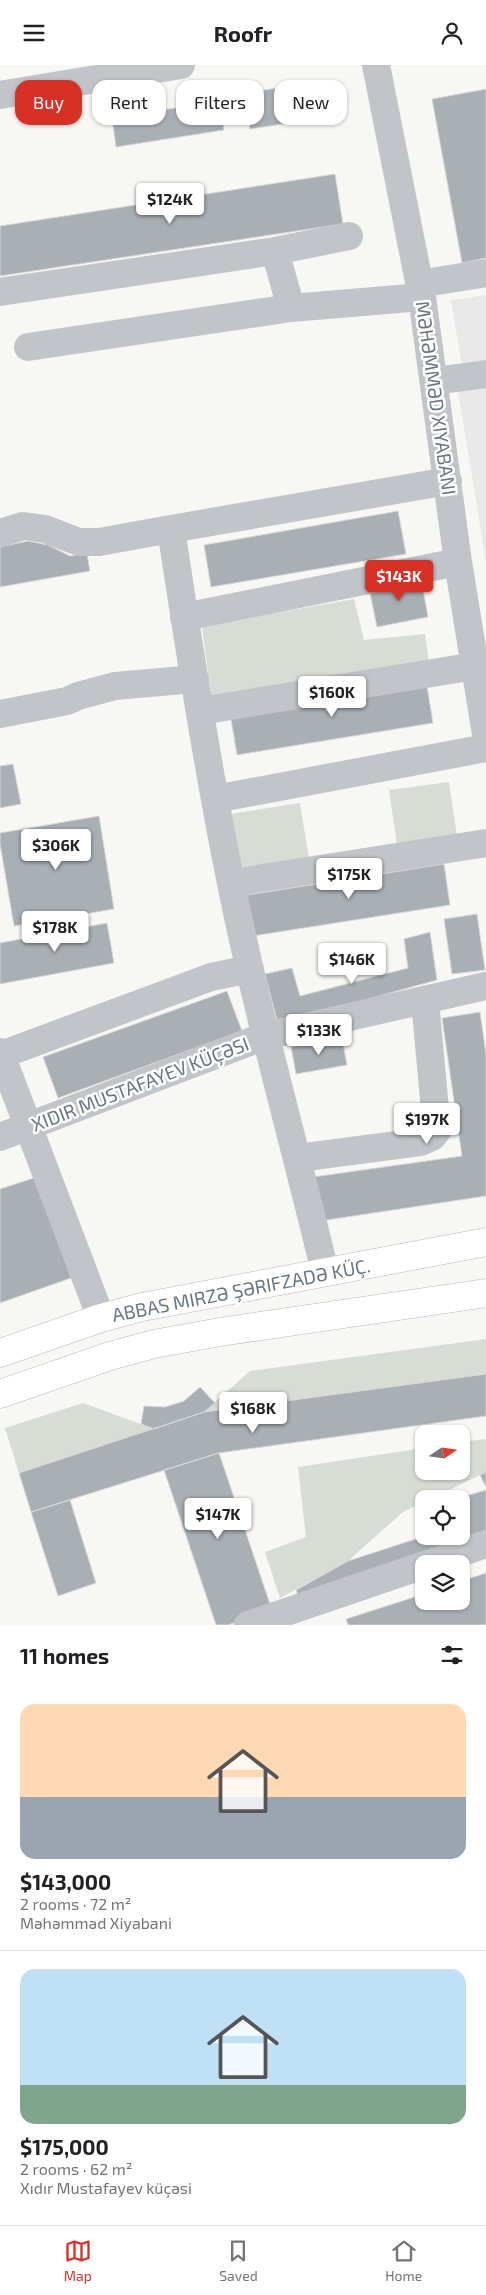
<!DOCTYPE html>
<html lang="en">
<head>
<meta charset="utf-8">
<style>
  body { margin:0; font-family:"Exo 2",sans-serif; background:#f2f2f2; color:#202124; height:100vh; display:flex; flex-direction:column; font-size:19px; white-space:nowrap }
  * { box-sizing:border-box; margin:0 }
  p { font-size:16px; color:#757577 }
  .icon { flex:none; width:28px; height:28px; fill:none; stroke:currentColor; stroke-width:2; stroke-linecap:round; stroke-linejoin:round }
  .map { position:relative; height:1560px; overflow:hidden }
  .details { display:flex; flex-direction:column; background:#fff; flex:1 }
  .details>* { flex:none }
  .hud { position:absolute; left:15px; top:15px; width:456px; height:45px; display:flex; gap:10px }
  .needle { width:32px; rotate:77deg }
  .controls { position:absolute; left:415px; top:1360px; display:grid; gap:10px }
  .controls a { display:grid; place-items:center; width:55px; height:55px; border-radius:10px; background:#fff; box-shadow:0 1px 4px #0004; font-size:25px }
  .price { position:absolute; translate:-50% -42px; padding:0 11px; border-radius:5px; background:#fff; color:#222; font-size:16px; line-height:32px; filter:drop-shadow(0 1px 2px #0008) }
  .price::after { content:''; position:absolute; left:50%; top:30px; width:15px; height:11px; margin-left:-8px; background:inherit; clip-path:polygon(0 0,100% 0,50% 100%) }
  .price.on { background:#d93025; color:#fff }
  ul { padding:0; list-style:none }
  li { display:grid; align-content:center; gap:10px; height:265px; padding:0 20px }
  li+li { border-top:1px solid #e0e0e0 }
  li span { display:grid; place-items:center; height:155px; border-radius:15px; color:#555 }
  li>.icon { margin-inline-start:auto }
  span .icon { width:90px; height:90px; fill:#fffc; stroke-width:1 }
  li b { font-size:21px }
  h2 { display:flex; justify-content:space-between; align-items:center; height:60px; padding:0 20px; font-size:21px }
  .pill { padding:0 18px; border-radius:15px; background:#fff; box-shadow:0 1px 4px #0004; font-size:18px; line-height:45px }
  .pill.on { background:#d93025; color:#fff }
  header { display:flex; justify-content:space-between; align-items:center; height:65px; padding:0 20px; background:#fff; font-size:22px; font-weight:700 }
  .tab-bar { display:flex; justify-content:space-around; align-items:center; height:70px; border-top:1px solid #e0e0e0; background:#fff; font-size:14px; color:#757577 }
  .tab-bar a { display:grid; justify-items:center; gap:2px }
  .tab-bar .on { color:#d93025 }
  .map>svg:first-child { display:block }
  .built { fill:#e8e9e8 }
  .green { fill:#d7dcd4 }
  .building { fill:#a8afb5; stroke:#d9d9d7 }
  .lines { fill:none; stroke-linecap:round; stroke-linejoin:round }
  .major-casing { stroke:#b4b8bc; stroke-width:29 }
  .minor { stroke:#c1c4c8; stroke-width:28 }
  .major { stroke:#fff; stroke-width:28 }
  .labels { text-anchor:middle; stroke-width:5; stroke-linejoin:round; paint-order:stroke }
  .street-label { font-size:19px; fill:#687683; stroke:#fff }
</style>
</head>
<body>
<header><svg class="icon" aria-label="menu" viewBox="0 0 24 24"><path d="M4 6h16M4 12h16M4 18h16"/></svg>Roofr<svg class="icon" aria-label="person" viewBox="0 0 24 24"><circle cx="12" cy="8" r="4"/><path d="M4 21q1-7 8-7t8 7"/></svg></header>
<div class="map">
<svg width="486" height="1560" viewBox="0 0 486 1560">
  <rect width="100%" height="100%" fill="#f7f7f4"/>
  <path class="built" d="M486,230V497L458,326L466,325L451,235Z"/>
  <path class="green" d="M354,534L364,575L425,569L430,605L211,632L202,561Z
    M449,717L457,771L397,780L389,725Z
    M300,738L309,794L240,802L231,749Z
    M486,1274V1309L204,1347L250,1306Z
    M83,1338L154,1364L19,1408L5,1363Z
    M486,1374V1407L431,1434H424V1437L403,1447L348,1496L280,1533L265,1487L306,1472L298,1402L424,1383V1406H461V1377Z"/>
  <path class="building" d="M310,18L316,54L250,64L245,28Z
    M486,24V193L462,198L432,34Z
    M219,36L224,65L116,82L112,53Z
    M335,109L343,159L0,211V161Z
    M398,446L406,489L211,522L204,480Z
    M28,476L48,480L70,491L87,489L90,506L0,522V482Z
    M421,513L428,552L377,562L369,523Z
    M426,615L433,658L237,690L230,648Z
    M13,699L21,739L0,743V701Z
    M99,751L114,844L14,861L0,779V768Z
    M444,799L450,840L253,871L247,830Z
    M477,849L485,905L452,909L444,854Z
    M107,858L114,898L0,919V878Z
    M430,867L437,915L278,959L265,909L292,903L300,931L408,903L404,874Z
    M227,926L242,966L58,1033L43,992Z
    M480,947L486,989V1131L320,1156L313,1112L462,1091L442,953Z
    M342,972L347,1000L296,1009L291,982Z
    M37,1112L71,1213L0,1238V1124Z
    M486,1309V1351L219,1388L31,1447L19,1408L204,1347Z
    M200,1322L215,1338L204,1347L154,1364L141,1359L144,1341L165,1342L184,1336Z
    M219,1388L272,1545L228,1560H216L164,1405Z
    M486,1407V1422L480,1410Z
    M486,1425V1474L302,1539L296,1525L348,1496L425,1471H461V1434H456Z
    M70,1435L96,1518L58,1531L31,1447Z
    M486,1508V1560H348L346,1554L424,1529V1536H461V1516Z"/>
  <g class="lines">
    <defs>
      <path id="major" d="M0,1288L101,1253L142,1242L486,1177
        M0,1329L110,1291L154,1279L220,1267L486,1228"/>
    </defs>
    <use href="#major" class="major-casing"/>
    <path class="minor" d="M376,0L422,232L458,497L486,669
      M0,30L181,0
      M275,186L349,171
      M419,219L486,208
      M0,227L275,186L291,243L422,232
      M28,282L291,243
      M434,316L486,309
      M0,468L23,461L45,464L79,477H99L171,464
      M184,552L458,497
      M200,646L475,601
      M0,649L67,636L78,631L115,621L195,614
      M215,734L486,683
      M231,818L486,778
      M0,987L101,1253
      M1,990L211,912L250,904
      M0,1072L265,971L486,921
      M298,1093L420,1077L432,1072L437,1066L425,936
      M325,1207C294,1077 257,948 231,818C207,700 189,582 171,464L448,416
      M428,1499L486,1479
      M248,1560L424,1500"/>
    <use href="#major" class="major"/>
  </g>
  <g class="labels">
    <g class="street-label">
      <text transform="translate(436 333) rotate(82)" y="7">MƏHƏMMƏD XIYABANI</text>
      <text transform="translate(140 1019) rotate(-21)" y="7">XIDIR MUSTAFAYEV KÜÇƏSI</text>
      <text transform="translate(241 1225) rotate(-11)" y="7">ABBAS MIRZƏ ŞƏRIFZADƏ KÜÇ.</text>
    </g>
  </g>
</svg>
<div class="controls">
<a><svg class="needle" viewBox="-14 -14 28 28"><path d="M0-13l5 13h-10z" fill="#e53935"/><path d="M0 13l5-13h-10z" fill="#757577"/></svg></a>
<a><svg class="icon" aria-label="locate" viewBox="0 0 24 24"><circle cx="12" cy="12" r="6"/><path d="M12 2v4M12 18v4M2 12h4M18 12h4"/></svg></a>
<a><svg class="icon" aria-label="layers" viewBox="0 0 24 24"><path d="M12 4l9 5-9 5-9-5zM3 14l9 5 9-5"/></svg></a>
</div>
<b class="price" style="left:170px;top:160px">$124K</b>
<b class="price on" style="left:399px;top:537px">$143K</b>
<b class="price" style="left:332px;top:653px">$160K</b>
<b class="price" style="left:56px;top:806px">$306K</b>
<b class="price" style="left:349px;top:835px">$175K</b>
<b class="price" style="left:55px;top:888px">$178K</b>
<b class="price" style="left:352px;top:920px">$146K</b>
<b class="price" style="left:319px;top:991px">$133K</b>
<b class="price" style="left:427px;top:1080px">$197K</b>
<b class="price" style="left:253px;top:1369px">$168K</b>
<b class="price" style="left:218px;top:1475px">$147K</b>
<div class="hud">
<a class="pill on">Buy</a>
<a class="pill">Rent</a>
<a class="pill">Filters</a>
<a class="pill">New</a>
</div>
</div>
<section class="details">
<h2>11 homes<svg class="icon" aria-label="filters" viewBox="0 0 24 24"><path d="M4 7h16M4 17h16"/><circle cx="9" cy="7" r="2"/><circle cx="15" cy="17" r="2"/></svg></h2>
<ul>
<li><span style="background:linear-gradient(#ffd9b3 60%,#9aa5b1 0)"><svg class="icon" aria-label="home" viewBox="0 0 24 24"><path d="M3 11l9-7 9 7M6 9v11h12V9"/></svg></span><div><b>$143,000</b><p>2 rooms · 72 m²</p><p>Məhəmməd Xiyabani</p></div></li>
<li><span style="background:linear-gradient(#bfe0f5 75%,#7fa58c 0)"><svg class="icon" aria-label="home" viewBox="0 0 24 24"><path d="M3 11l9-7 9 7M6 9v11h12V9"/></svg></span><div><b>$175,000</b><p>2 rooms · 62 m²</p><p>Xıdır Mustafayev küçəsi</p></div></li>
</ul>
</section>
<nav class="tab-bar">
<a class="on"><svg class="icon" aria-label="map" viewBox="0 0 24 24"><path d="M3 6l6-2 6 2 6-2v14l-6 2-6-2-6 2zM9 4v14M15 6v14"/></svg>Map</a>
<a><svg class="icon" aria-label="saved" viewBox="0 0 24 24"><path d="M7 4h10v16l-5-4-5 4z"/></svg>Saved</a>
<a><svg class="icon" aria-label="home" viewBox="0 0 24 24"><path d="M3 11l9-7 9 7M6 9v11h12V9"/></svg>Home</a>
</nav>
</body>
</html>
